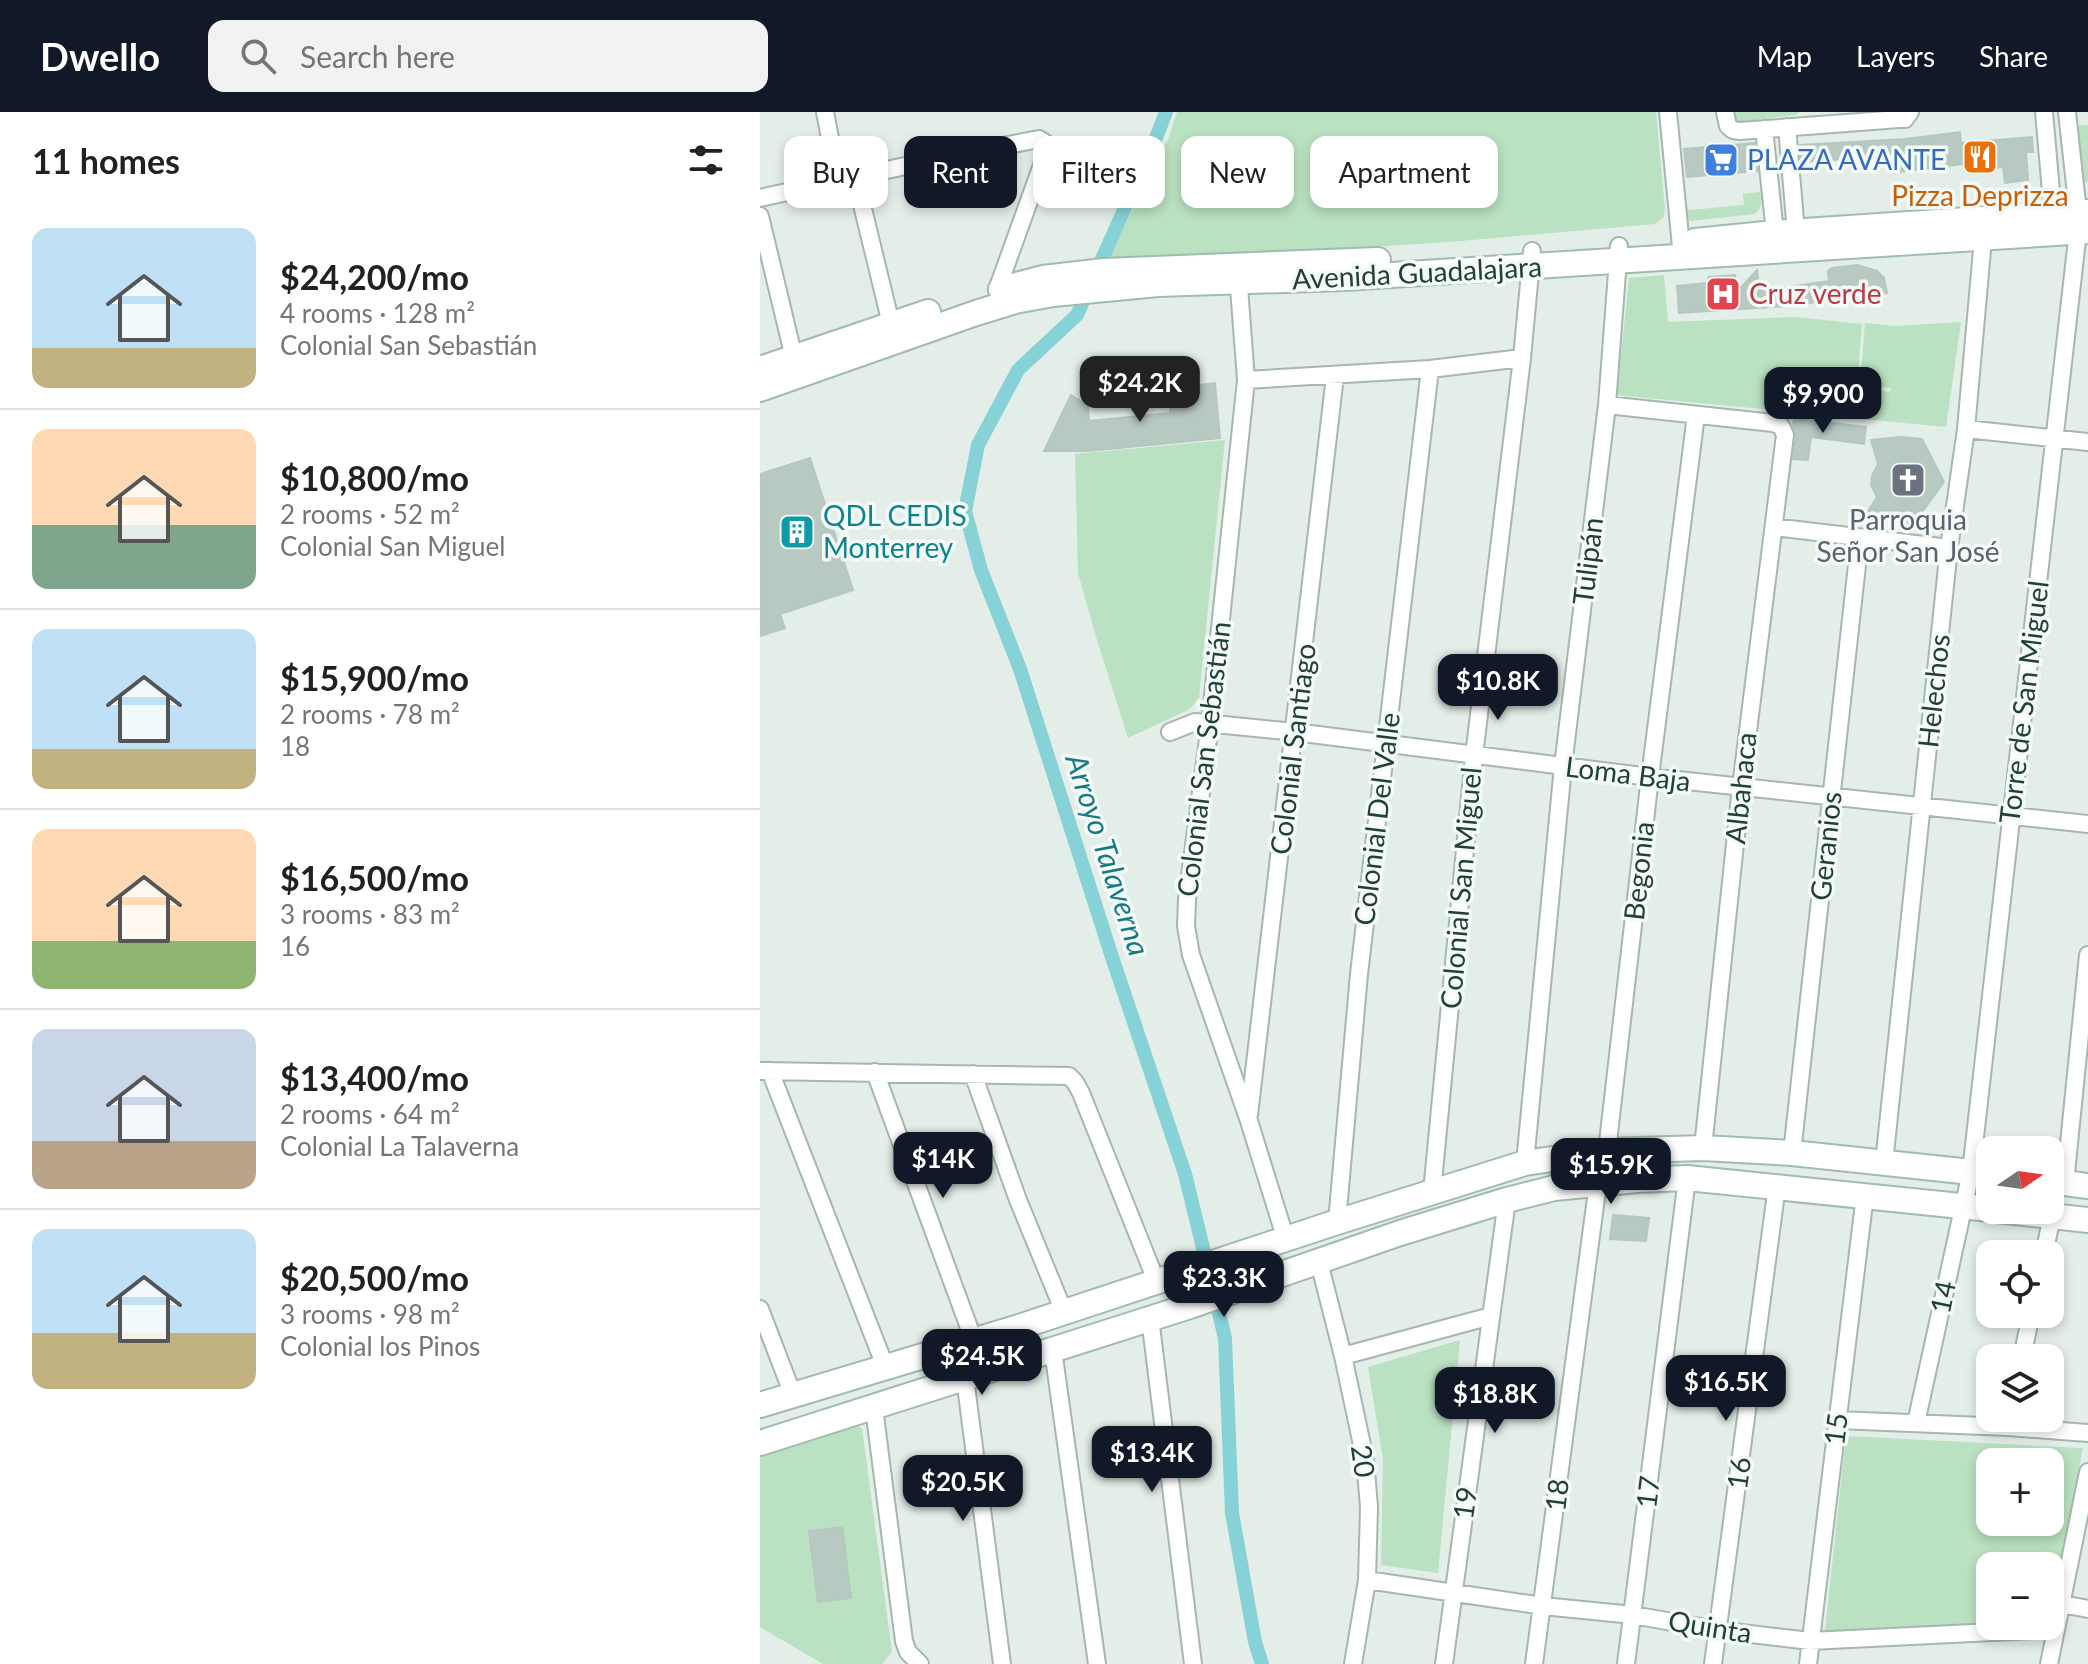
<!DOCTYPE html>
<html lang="en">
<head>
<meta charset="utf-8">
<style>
  body { margin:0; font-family:Lato,sans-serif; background:#f2f2f2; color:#202124; height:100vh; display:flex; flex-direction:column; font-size:30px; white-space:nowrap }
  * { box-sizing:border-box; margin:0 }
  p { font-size:26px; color:#757577 }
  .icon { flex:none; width:44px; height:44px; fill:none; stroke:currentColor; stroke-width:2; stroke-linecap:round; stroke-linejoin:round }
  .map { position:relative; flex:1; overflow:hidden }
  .details { display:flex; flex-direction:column; background:#fff; width:760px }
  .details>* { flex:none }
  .top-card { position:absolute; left:24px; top:24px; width:760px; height:72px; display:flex; gap:16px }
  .needle { width:52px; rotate:77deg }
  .buttons { position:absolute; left:1216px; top:1024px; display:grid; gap:16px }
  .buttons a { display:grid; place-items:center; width:88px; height:88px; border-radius:16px; background:#fff; box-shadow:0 4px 12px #0003; font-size:40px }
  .price { position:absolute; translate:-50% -68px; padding:0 18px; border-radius:16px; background:#111827; color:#fff; font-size:26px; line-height:52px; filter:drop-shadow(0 2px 4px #0008) }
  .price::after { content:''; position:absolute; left:50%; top:48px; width:24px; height:18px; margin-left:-12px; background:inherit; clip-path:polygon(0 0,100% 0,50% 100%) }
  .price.current { background:#222; color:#fff }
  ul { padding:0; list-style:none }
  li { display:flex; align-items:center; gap:24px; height:200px; padding:0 32px }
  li+li { border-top:2px solid #e0e0e0 }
  li span { display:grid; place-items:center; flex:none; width:224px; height:160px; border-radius:16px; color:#555 }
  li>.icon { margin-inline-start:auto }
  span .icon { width:96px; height:96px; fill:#fffc; stroke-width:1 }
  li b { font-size:34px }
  h2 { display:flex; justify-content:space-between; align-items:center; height:96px; padding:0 32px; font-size:34px }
  .pill { padding:0 28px; border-radius:16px; background:#fff; box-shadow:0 4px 12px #0003; font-size:28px; line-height:72px }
  .pill.current { background:#111827; color:#fff }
  header { display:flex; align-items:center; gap:48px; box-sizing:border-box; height:112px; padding:0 40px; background:#111827; color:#fff }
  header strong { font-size:38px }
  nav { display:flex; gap:44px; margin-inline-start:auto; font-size:28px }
  .search { width:560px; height:72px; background:#f2f2f2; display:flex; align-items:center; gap:20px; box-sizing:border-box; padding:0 28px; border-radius:16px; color:#757577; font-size:30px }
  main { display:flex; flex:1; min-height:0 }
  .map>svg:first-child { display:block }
  .green { fill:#bae1c1; fill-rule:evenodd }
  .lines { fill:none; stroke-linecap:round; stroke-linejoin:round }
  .canal { stroke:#87d2d7; stroke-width:14 }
  .building { fill:#b8c9c1; stroke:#b5c8bf; stroke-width:2 }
  .street-casing { stroke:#a5b7af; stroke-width:20 }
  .secondary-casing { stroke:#a0bbaf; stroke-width:28 }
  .street { stroke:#fff; stroke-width:16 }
  .secondary { stroke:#fff; stroke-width:24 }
  .labels { text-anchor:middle; stroke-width:7; stroke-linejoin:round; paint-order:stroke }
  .shop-label { font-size:28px; fill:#366cbe; stroke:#f4faf7; text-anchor:start }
  .food-label { font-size:28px; fill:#c56008; stroke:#f4faf7 }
  .street-label { font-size:28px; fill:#214136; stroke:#f4faf7 }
  .health-label { font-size:28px; fill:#be3a42; stroke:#f4faf7; text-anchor:start }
  .culture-label { font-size:28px; fill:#0d838f; stroke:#f4faf7; text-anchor:start }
  .worship-label { font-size:28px; fill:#5b616d; stroke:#f4faf7 }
  .water-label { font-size:30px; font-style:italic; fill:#157a83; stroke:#f4faf7 }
</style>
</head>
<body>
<header>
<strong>Dwello</strong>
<div class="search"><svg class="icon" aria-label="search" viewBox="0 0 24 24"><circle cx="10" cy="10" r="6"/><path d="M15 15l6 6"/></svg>Search here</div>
<nav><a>Map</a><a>Layers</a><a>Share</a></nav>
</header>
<main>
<section class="details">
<h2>11 homes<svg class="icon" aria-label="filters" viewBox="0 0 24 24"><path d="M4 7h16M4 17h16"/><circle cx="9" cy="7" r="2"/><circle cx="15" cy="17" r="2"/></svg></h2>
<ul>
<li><span style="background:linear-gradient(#bfe0f5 75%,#c2b280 0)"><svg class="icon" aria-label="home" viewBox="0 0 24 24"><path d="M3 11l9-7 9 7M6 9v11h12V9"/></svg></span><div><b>$24,200/mo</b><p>4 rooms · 128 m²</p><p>Colonial San Sebastián</p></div></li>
<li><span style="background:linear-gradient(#ffd9b3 60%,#7fa58c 0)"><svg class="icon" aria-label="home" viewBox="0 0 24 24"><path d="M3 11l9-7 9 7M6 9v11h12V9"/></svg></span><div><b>$10,800/mo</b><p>2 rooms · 52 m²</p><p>Colonial San Miguel</p></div></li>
<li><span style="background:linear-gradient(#bfe0f5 75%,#c2b280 0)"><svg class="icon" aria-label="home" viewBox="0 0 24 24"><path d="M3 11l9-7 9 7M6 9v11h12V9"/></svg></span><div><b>$15,900/mo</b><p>2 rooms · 78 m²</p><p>18</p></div></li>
<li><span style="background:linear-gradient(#ffd9b3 70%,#8fb573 0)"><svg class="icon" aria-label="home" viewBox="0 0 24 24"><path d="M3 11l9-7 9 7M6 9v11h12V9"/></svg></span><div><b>$16,500/mo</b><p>3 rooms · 83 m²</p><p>16</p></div></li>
<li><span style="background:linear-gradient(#c9d6e8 70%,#b9a48a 0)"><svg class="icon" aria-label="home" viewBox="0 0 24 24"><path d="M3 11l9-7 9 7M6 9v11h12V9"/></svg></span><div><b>$13,400/mo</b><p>2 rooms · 64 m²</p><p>Colonial La Talaverna</p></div></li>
<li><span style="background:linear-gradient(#bfe0f5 65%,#c2b280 0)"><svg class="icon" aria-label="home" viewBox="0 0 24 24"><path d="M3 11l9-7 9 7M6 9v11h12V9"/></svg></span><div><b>$20,500/mo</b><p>3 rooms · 98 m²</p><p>Colonial los Pinos</p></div></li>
</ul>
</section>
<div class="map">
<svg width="1328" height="1552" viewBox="0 0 1328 1552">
  <rect width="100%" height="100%" fill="#e3eee8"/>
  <path class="green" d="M417,0H896L905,97L903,106L895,112L689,130L346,152L409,25Z
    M974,0H1040L1035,3L981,10L976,9Z
    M1328,13V70L1318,71L1312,14Z
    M1000,80C1002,90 1003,96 994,102L931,109L926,107L920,91L925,90L929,98L984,93L983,82Z
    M904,163L908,210L1035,205L1102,212L1097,275L1130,280L1131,276L1100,272L1105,211L1135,214L1201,210L1186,315L857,283L869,166Z
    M465,328L439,585L430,597L368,626L337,528L318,461L315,342Z
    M700,1228L678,1461L621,1453L623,1348L608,1255Z
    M95,1313L102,1316L132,1540L122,1552H63L0,1515V1341Z
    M1086,1324L1323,1336L1290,1506V1454H1230V1513L1065,1519ZM1230,1350H1290V1410H1230Z"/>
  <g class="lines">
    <path class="canal" d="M406,0L394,31L317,203L258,258L218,333L205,399L221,458L260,557L351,842L425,1062L465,1226L472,1401L495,1530L502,1552"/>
  </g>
  <path class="building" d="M1200,20L1201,31L1272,25L1273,40H1266L1268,68L1245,71L1243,55L1212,59L1211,51L1132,61L1130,44L1041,50L1040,33L1145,27Z
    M994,31L997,59L927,65L924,37Z
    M1097,153L1117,159L1124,166L1127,181L1101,185V189L1078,193L1077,187L1029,194L919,201L917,174L948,171L949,165L975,163L977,180L997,158L1000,179L1069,169L1068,159L1072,156Z
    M455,271L460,326L329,339H284L311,283L328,294L329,309L410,301V287L424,275Z
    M1034,306L1106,315L1104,332L1051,325L1048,348L1033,347L1036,324L1033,313Z
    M1141,325L1162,327L1184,370L1154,411H1129L1126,405L1106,402L1117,385L1111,373L1112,364L1118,352L1111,328Z
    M50,346L93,478L20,502L25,516L0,524V362Z
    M853,1103L889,1106L886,1129L850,1127Z
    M82,1415L91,1486L58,1490L49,1419Z"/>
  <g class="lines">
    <defs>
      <path id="street" d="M65,0L78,68
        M908,0L922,145
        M965,0L968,14L973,18L980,19L1139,7H1145L1150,0
        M1284,0L1293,102
        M1307,0L1318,100
        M1027,15L1036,120
        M1004,17L1015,121
        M95,64L131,212
        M0,86L186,45L279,27L284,30L286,42L237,178
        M0,104L34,246
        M478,162L486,268L450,612L427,787L426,814L431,843L489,1009L526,1128
        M486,268L670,257L762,246
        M847,293L1013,311L1021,314L1025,323L981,675L943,1036
        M1206,317L1328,330
        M1014,415L1189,436
        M410,620L435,610L535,620L890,665L1328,712
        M0,959L309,964L315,970L321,981L397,1171
        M10,959L125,1254
        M115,960L214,1229
        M213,962L258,1088L304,1200
        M489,1003L575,264
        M1032,1041L1100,426
        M765,1051L803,654L847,293L859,134
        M1124,1051L1189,436L1206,317L1224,116
        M1305,1071L1328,843
        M672,1080L714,644L762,246L772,139
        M577,1110L599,862L670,257
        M1284,1142L1292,1104
        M559,1150L583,1244L605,1347L609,1395L607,1468L593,1552
        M0,1197L33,1283
        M390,1206L433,1552
        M293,1238L337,1552
        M583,1244L731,1204
        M1262,1246L1271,1202
        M205,1266L242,1552
        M114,1296L144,1529L148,1540L160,1552
        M1077,1308L1248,1315L1328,1321
        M1156,1311L1211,1060L1318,119
        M607,1468L783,1494L873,1503L957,1518L1050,1529L1296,1517
        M1302,1492L1328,1497
        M684,1552L747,1088
        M774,1552L838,1071L847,1039L890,665L936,303
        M866,1552L927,1066
        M953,1552L1017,1074
        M1048,1552L1105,1083
        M1289,1552L1328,1360"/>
      <path id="secondary" d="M935,129L1015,121L1328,100
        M241,177L283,166L344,159L618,148
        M0,257L168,200
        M0,277L216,201L255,189L293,182L398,172L584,166L1328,119
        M1290,1069L1328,1074
        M1237,1098L1328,1108
        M0,1293L256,1216L577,1110L765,1051L847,1039L943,1036L1032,1041L1230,1062
        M0,1331L430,1194L640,1121L747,1088L794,1076L877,1068L927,1066L1230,1097"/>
    </defs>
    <use href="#street" class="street-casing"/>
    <use href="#secondary" class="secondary-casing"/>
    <use href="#street" class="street"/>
    <use href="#secondary" class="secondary"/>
  </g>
  <defs>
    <symbol id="restaurant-square" viewBox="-11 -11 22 22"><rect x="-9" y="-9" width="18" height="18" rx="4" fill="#e8710a" stroke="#f4faf7"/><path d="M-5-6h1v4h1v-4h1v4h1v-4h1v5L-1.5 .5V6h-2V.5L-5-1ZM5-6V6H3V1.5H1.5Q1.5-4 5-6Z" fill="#fff"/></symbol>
    <symbol id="supermarket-square" viewBox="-11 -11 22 22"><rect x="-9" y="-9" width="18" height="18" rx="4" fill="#3f7fe0" stroke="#f4faf7"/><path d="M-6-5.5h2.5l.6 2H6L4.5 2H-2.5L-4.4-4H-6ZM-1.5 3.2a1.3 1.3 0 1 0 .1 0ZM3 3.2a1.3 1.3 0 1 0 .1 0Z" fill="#fff"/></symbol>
    <symbol id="hospital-square" viewBox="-11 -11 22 22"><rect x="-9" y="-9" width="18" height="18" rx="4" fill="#e0444e" stroke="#f4faf7"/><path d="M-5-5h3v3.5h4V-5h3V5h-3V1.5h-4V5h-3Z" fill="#fff"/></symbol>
    <symbol id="church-square" viewBox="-11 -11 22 22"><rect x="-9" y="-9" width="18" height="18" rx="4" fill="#6b7280" stroke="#f4faf7"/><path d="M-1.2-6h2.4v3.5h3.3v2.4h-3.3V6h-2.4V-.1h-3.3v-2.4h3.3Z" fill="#fff"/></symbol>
    <symbol id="building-square" viewBox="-11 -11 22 22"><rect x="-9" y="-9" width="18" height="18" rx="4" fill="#0f9aa8" stroke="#f4faf7"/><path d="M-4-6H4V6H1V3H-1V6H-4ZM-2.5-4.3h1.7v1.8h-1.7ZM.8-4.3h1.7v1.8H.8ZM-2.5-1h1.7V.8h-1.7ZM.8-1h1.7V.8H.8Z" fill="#fff"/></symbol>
  </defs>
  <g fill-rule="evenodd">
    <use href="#restaurant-square" x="1200" y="25" width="40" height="40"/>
    <use href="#supermarket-square" x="941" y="28" width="40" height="40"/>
    <use href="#hospital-square" x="943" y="162" width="40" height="40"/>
    <use href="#church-square" x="1128" y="348" width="40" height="40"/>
    <use href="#building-square" x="17" y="400" width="40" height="40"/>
  </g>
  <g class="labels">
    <g class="shop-label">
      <text x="987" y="58">PLAZA AVANTE</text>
    </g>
    <g class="food-label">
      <text x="1220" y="94">Pizza Deprizza</text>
    </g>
    <g class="street-label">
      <text transform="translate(657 161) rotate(-3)" y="10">Avenida Guadalajara</text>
      <text transform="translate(828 449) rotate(-83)" y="10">Tulipán</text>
      <text transform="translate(1174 579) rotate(-84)" y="10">Helechos</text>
      <text transform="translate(1264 590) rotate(-83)" y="10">Torre de San Miguel</text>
      <text transform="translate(533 637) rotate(-83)" y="10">Colonial Santiago</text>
      <text transform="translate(444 647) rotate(-83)" y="10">Colonial San Sebastián</text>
      <text transform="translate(868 662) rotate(7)" y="10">Loma Baja</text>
      <text transform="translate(981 676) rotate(-84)" y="10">Albahaca</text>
      <text transform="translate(617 707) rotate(-83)" y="10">Colonial Del Valle</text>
      <text transform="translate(1066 734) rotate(-84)" y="10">Geranios</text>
      <text transform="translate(879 759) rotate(-84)" y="10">Begonia</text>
      <text transform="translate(701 776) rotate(-85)" y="10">Colonial San Miguel</text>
      <text transform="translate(1183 1185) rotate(-78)" y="10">14</text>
      <text transform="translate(1076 1317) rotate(-83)" y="10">15</text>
      <text transform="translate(603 1349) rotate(82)" y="10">20</text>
      <text transform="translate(979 1361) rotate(-82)" y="10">16</text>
      <text transform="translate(888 1380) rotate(-83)" y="10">17</text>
      <text transform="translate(797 1383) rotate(-83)" y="10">18</text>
      <text transform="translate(705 1391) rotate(-82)" y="10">19</text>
      <text transform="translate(950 1515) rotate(9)" y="10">Quinta</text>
    </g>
    <g class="health-label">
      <text x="989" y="192">Cruz verde</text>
    </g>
    <g class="culture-label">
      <text x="63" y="414">QDL CEDIS<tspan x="63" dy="32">Monterrey</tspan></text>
    </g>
    <g class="worship-label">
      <text x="1148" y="418">Parroquia<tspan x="1148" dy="32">Señor San José</tspan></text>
    </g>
    <g class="water-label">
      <text transform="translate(347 743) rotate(72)" y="10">Arroyo Talaverna</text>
    </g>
  </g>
</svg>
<div class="buttons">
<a><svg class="needle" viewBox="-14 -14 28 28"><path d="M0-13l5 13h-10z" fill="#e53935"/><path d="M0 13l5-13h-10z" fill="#757577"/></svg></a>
<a><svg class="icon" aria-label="locate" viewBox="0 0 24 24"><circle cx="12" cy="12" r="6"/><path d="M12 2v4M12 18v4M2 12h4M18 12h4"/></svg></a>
<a><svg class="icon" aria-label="layers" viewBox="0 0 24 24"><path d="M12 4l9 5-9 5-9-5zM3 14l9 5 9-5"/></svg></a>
<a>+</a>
<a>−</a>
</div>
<b class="price current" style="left:380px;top:312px">$24.2K</b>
<b class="price" style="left:1063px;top:323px">$9,900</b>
<b class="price" style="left:738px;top:610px">$10.8K</b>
<b class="price" style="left:183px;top:1088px">$14K</b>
<b class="price" style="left:851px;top:1094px">$15.9K</b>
<b class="price" style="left:464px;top:1207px">$23.3K</b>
<b class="price" style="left:222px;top:1285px">$24.5K</b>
<b class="price" style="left:966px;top:1311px">$16.5K</b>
<b class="price" style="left:735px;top:1323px">$18.8K</b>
<b class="price" style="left:392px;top:1382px">$13.4K</b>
<b class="price" style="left:203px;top:1411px">$20.5K</b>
<div class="top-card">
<a class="pill">Buy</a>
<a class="pill current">Rent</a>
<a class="pill">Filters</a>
<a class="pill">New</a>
<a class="pill">Apartment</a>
</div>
</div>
</main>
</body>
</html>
